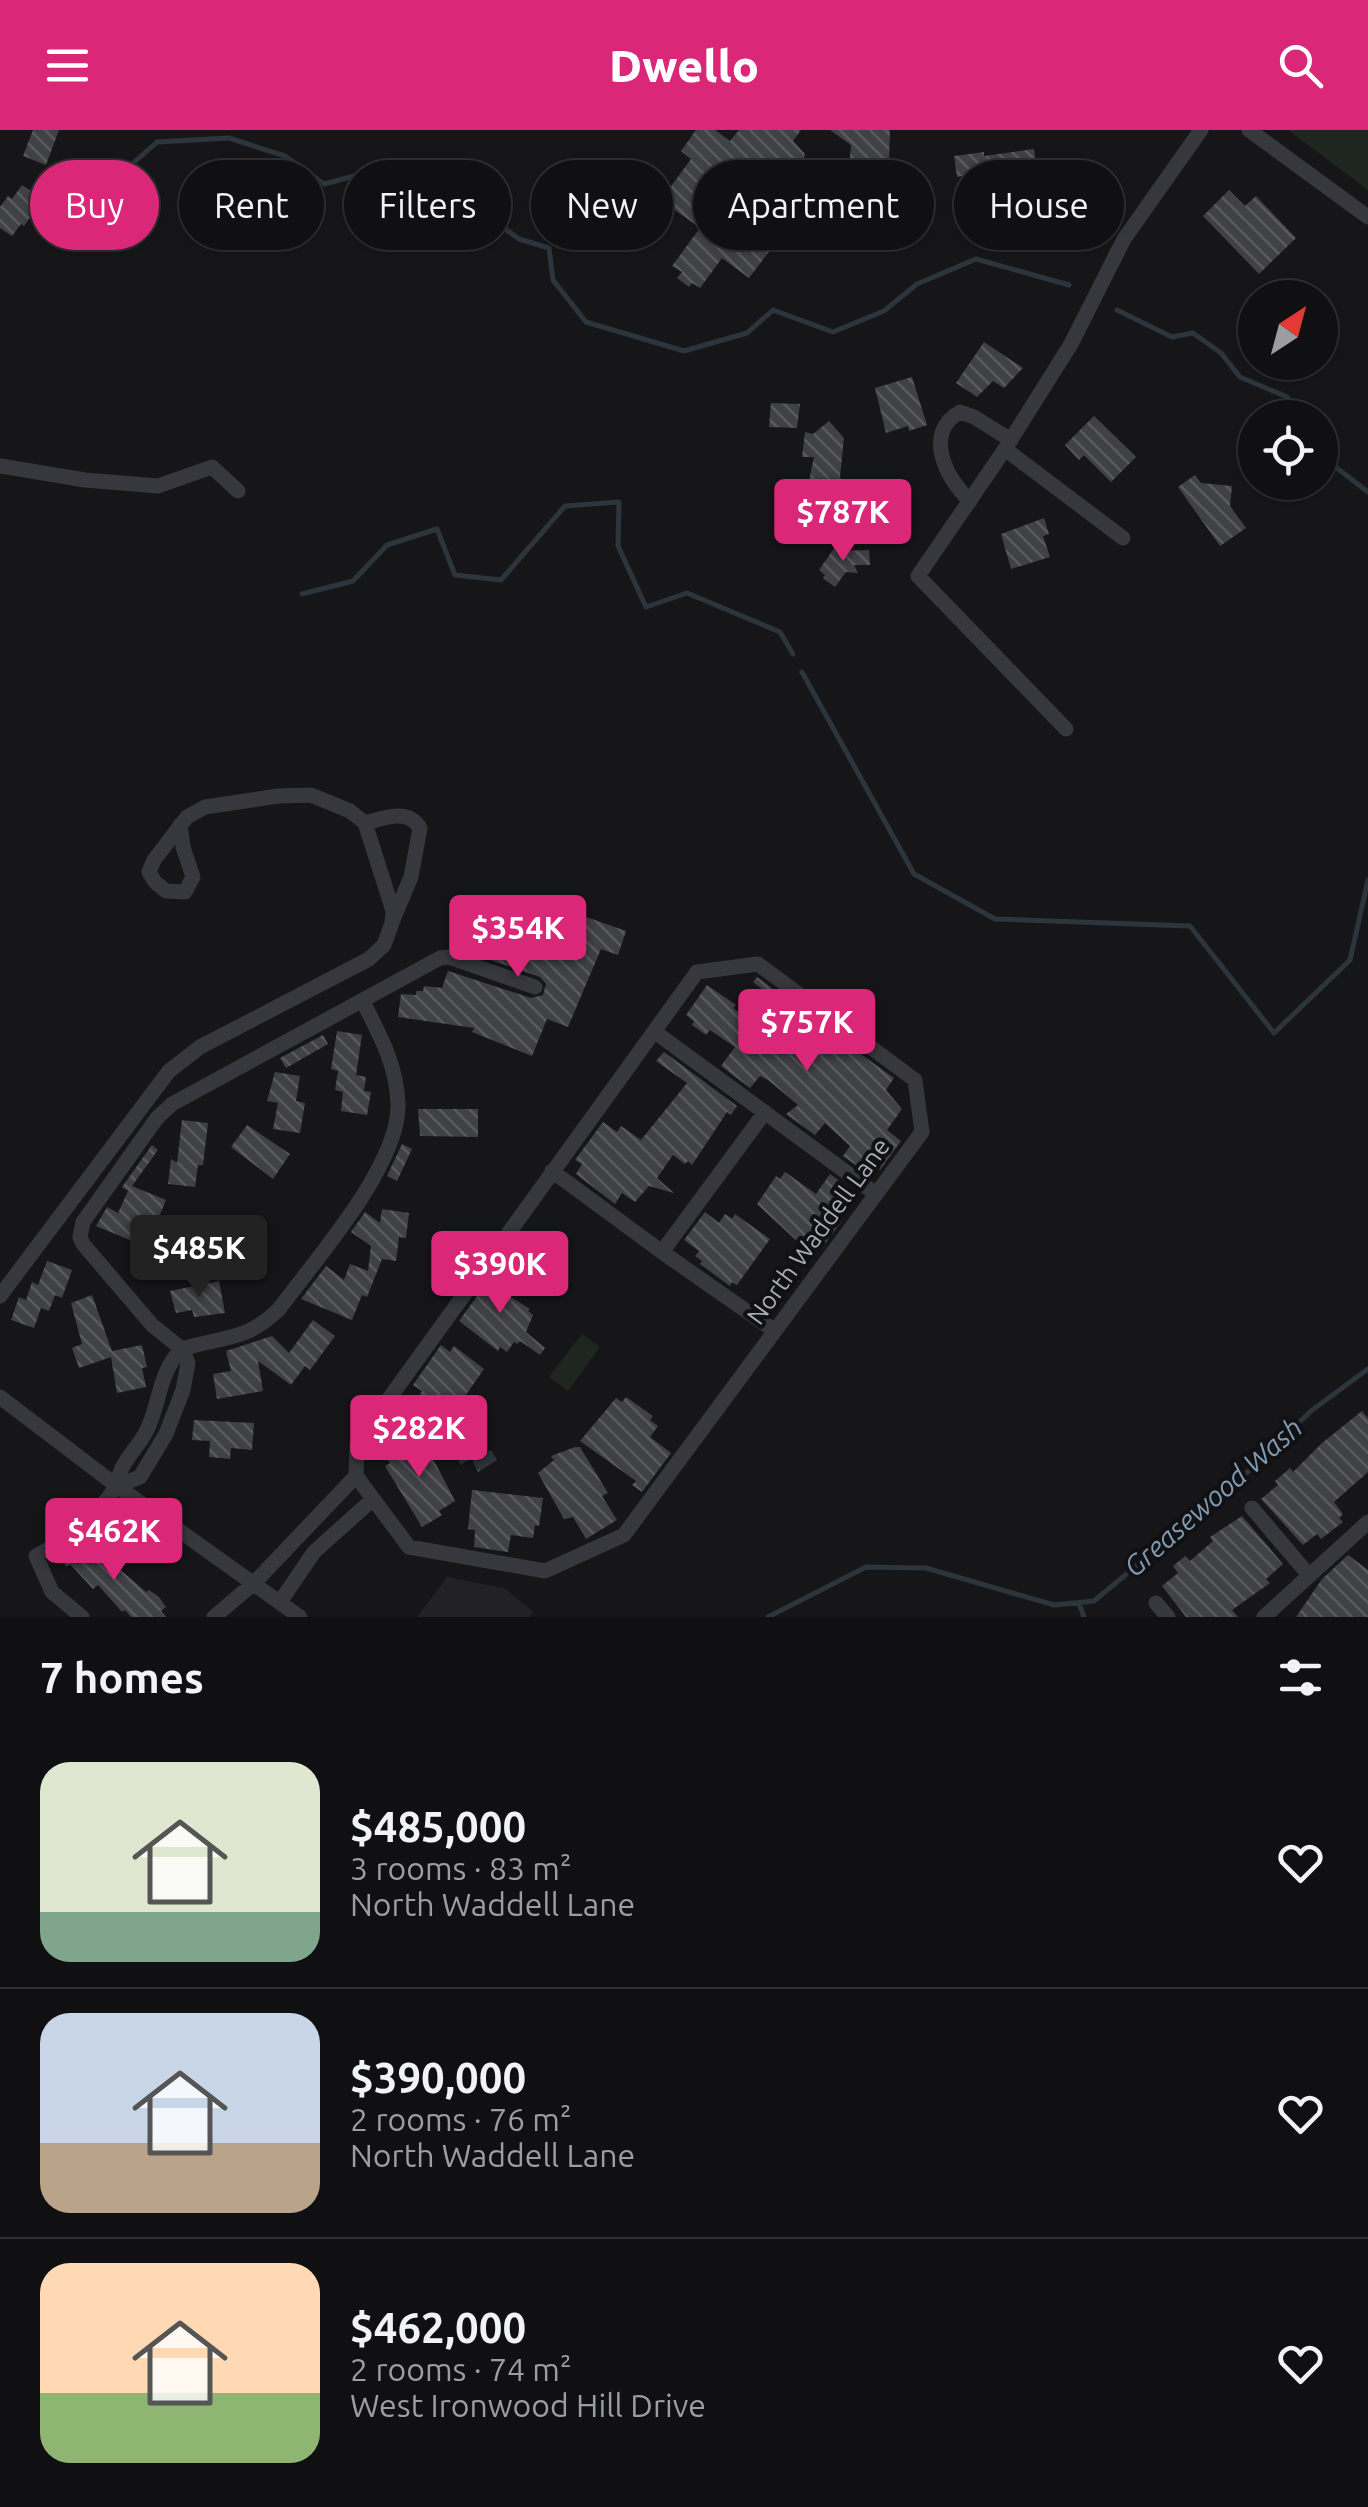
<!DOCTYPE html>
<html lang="en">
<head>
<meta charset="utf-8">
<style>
  body { margin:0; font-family:Ubuntu,sans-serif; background:#19191b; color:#f1f3f6; height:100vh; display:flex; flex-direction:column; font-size:38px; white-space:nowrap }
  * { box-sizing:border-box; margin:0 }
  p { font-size:32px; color:#9c9d9f }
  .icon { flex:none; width:55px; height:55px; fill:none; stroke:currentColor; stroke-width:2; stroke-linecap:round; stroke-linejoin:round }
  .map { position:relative; height:1487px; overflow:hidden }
  .side { display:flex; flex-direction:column; background:#101012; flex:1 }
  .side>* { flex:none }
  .top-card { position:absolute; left:30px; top:30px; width:1310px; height:90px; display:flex; gap:20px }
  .needle { width:65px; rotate:36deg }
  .tools { position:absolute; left:1238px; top:150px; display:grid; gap:20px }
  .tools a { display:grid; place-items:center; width:100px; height:100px; border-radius:50%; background:#101012; box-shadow:0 2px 8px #0004,0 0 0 2px #303032; font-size:50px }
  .price { position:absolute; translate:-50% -85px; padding:0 22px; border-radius:10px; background:#db2777; color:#fff; font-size:32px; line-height:65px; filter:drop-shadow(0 2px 5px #0008) }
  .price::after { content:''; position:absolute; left:50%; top:60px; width:30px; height:22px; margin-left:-15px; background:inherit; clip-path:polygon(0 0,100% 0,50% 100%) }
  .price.active { background:#222; color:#fff }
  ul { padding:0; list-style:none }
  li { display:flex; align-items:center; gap:30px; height:250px; padding:0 40px }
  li+li { border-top:2px solid #303032 }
  li span { display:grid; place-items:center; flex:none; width:280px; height:200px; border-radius:30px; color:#555 }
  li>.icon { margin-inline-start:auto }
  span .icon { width:120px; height:120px; fill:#fffc; stroke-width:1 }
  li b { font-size:42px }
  h2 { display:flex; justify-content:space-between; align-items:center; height:120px; padding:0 40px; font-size:42px }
  .chip { padding:0 35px; border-radius:45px; background:#101012; box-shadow:0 2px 8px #0004,0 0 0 2px #303032; font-size:35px; line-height:90px }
  .chip.active { background:#db2777; color:#fff }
  header { display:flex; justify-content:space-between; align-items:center; height:130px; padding:0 40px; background:#db2777; color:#fff; font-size:45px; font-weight:800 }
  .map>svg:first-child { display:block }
  .built { fill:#222225 }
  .green { fill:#1e261f }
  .water { fill:url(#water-ripples) }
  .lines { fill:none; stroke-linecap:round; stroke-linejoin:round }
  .stream { stroke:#2c353c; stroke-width:5 }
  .building { fill:url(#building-back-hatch); fill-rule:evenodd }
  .minor { stroke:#37383d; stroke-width:15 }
  .labels { text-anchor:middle; stroke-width:8; stroke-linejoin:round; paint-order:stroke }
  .street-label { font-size:25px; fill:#a8adb8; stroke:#111113 }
  .water-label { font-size:28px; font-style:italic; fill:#7f9bb3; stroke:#111113 }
</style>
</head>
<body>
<header><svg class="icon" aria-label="menu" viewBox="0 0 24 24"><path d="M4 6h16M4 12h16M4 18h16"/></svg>Dwello<svg class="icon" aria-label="search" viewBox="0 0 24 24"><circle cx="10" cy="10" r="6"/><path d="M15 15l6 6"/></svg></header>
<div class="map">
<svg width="1368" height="1487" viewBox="0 0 1368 1487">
  <defs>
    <pattern id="water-ripples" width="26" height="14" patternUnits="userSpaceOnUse" patternTransform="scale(2.5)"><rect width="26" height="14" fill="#2c353c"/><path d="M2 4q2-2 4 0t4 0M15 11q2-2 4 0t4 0" fill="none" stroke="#485056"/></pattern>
    <pattern id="building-back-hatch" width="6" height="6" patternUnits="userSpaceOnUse" patternTransform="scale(2.5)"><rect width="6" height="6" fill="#404145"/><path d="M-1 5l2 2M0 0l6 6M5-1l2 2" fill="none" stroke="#595a5e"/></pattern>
  </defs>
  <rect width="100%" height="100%" fill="#161618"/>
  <path class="built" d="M447,1447L504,1458L534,1482L529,1487H417Z"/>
  <path class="green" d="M1288,0H1368V60Z
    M582,1204L600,1217L568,1261L549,1247Z"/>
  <path class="water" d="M467,1302L472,1304L471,1309L482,1325L491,1320L497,1330L478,1342L473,1332L476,1324L461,1335L458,1331L467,1324L462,1325L463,1320L454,1324L452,1321L461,1316L458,1312L443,1314V1302Z"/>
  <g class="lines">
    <path class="stream" d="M42,46L105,58L157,12L229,8L285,26L324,54L366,43L407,68L438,93L485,84L519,109L549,118L553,150L586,192L684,221L747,203L773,180L833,202L884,181L917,154L976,129L1069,155
      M1117,180L1172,207L1193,203L1221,223L1240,247L1287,267L1300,288
      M1320,319L1329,332L1368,362
      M302,464L353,451L387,415L437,399L455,445L501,450L565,376L619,372L618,416L646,477L687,463L780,502L793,524
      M802,542L914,744L995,789L1190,796L1274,903L1350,830L1368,750
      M1079,1473L1084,1487
      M768,1487L866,1437L926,1438L1054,1475L1094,1471L1237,1352L1311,1281L1368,1239"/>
  </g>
  <path class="building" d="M33,0H59L46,35L23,26Z
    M696,0H715L730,11L739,0H801L793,11L805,24L799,49L824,54L820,79L764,69L754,83L757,90L748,102L771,119L749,148L722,128L700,158L692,153L689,157L677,148L682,142L672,136L700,98L661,70L691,29L681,21ZM711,37L731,52L716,72L695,57Z
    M830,0H890L889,31L880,30V38L857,36L858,28H850L851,15Z
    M1034,19L1040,61L984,69L980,43L957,47L954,26L984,22V26Z
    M22,55L43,69L24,96L21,94L12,106L0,98V77L8,66L12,69Z
    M1229,60L1245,76L1256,66L1296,108L1259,144L1203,86Z
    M984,212L1023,238L1004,258L993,251L977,267L956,253Z
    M912,247L927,295L909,301L908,296L886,303L875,258Z
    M771,273L800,274L797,298L769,297Z
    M1094,286L1136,327L1111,352L1084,325L1079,330L1065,315Z
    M829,291L844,308L840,347L846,356H839L838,368L806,365L814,327H802L805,302L813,304Z
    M1195,345L1201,353L1232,356L1230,376L1246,398L1220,416L1178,357Z
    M1044,388L1049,404L1043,406L1050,427L1011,439L1001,404Z
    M835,417L840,421L869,420L870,435H854L858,443L846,442L835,457L823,448L825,445L819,440Z
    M492,779L564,805L572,782L626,801L618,825L601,819L568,897L547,889L532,926L472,902L474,898L398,887L401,864L416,865V861H423L424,856L442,858L448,841L531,868L543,865L546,854L540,847L449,816L453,807L475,814Z
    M757,847L805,883L794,897L801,902L800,906L819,920L824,914L834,922L844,912L894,948L886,960L902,979L887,1000L901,1011L880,1040L870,1033L864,1041L843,1026L850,1016L825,993L815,1005L786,984L798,975L768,950L760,946L750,958L721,936L735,917L710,900L706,905L692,895L694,891L686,885L707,855L736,875L733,878L755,893L774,868L753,852Z
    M337,901L362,905L356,945L366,947L364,961L371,962L367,985L341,981L343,962L335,960L338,941L331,939Z
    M323,905L328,914L286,938L280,928Z
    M664,922L737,976L731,985L727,982L692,1035L688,1031L685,1034L673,1025L657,1048L674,1063L649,1056L635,1072L622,1063L615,1074L576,1044L582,1034L575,1030L603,992L617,1002L621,996L641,1010L687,953L656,931Z
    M275,942L300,946L296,971L305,973L300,1003L273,999L278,973L267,971Z
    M418,979H478V1007L420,1006Z
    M182,990L208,993L203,1035H198L195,1057L168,1054L171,1029L177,1033Z
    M247,995L290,1024L273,1049L231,1017Z
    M402,1014L412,1019L397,1051L387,1046Z
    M152,1015L158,1020L132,1056L166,1070L157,1092L152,1090L142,1115L96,1096L107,1077L118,1083L128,1061L122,1057Z
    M785,1042L816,1064L830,1044L850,1059L832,1084L842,1091L820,1120L806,1109L799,1113L757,1074L776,1046L780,1049Z
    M382,1079L409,1083L406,1108L399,1107L396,1131L382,1129L367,1167L362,1165L352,1190L301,1169L326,1136L344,1150L350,1134L368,1141L371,1116L351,1102L365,1082L380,1093Z
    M705,1082L719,1093L725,1084L732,1089L735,1084L770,1109L737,1155L732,1152L730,1156L700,1134L702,1131L695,1126L699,1121L684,1110Z
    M512,1118L517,1122L493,1156L530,1179L528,1181L533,1185L526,1202L545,1218L540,1225L520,1211L517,1214L514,1212L507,1222L500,1217L498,1221L459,1191Z
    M47,1131L72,1140L62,1168L55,1165L49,1181L41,1178L34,1198L11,1190L19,1167L26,1170L32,1152L38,1155Z
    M219,1151L225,1183L194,1187L192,1180L176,1183L170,1161Z
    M92,1165L112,1221L142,1215L147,1237L142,1238L146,1257L117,1263L111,1227L79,1238L72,1218L82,1214L71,1173Z
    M313,1190L335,1206L310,1240L305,1236L291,1255L258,1231L263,1261L217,1269L213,1244L231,1241L226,1221L272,1206L289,1223Z
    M441,1215L450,1222L454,1216L484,1239L447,1292L415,1271L422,1261L413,1255Z
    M626,1267L653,1286L650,1290L658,1296L650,1307L671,1323L642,1362L632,1355L636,1351L580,1311L616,1268L622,1272Z
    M1362,1281L1368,1288V1342L1334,1372L1343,1384L1339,1388L1343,1392L1321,1409L1317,1404L1303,1415L1261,1369L1278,1355L1275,1351L1290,1338L1293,1342L1322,1313Z
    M194,1290L254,1293L252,1320L231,1318L230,1329L209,1327L210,1311L192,1310Z
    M413,1305L421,1318L426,1315L455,1371L439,1381L442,1385L422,1397L385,1336L390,1333L384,1323Z
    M575,1317H580L608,1363L602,1366L617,1390L586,1409L573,1387L564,1389L538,1343L554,1330L551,1326Z
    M472,1360L543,1368L539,1396L535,1395L533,1408L511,1405L508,1422L474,1417L475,1400L468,1399Z
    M1242,1386L1283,1434L1266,1449L1270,1453L1232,1480L1238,1487H1186L1162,1456L1178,1443L1173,1436L1185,1426L1190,1431L1213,1411L1210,1407Z
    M87,1411L95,1425L100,1422L146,1462L149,1460L159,1467L166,1477L161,1481L166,1487H131L125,1480L122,1482L98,1455L93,1459L70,1434L66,1437L60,1426Z
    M1348,1425L1368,1440V1487H1296L1322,1449Z"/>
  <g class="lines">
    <path class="minor" d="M1249,0L1368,87
      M1005,319L1123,408
      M0,336L85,350L158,356L212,337L238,361
      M970,371C947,350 922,303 960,282L974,287L1011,310
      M1066,599L918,446L1005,319L1071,214L1124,109L1201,0
      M365,693C384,688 408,678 420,698L411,747L392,792
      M758,834L915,950L922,1002L624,1405L545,1441L409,1417L356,1346L357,1313L697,842Z
      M363,872C380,905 397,936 398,974C400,1035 315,1130 279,1179C246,1212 223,1206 182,1219L152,1195L83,1114L80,1107L83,1092L157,988L172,974L440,828L449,827L535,857
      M655,902L876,1064
      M552,1041L662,1122L765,982
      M662,1122L775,1201
      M0,1166L169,941L200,917L369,829L384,815L392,793L393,781L365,693L350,681L311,665L278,666L205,677L187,687L154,730L149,742L155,752L166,761L185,762L193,747L183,717L180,695
      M182,1219L188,1233L183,1260L166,1304L140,1347L117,1356C120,1330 136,1322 147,1300C160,1273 159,1241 182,1219Z
      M0,1267L117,1356L300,1487
      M1252,1378L1308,1444
      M280,1472L314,1422L372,1370
      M1156,1473L1168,1487
      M82,1487L52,1462L36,1426L83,1400L117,1356
      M214,1487L254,1453L356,1346
      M1264,1487L1368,1392"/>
  </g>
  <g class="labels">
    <g class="street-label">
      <text transform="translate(818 1101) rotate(-54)" y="9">North Waddell Lane</text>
    </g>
    <g class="water-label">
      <text transform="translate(1213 1367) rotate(-41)" y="10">Greasewood Wash</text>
    </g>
  </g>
</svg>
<div class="tools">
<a><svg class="needle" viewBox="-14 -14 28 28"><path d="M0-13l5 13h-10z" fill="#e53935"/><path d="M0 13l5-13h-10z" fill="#9c9d9f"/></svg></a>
<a><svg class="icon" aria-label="locate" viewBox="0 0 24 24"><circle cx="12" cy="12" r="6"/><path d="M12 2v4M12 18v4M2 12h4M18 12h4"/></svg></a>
</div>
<b class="price" style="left:843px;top:434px">$787K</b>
<b class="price" style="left:518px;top:850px">$354K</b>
<b class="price" style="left:807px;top:944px">$757K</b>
<b class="price active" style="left:199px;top:1170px">$485K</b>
<b class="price" style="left:500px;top:1186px">$390K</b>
<b class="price" style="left:419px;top:1350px">$282K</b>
<b class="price" style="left:114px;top:1453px">$462K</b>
<div class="top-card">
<a class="chip active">Buy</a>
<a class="chip">Rent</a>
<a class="chip">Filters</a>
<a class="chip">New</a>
<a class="chip">Apartment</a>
<a class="chip">House</a>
</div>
</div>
<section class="side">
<h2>7 homes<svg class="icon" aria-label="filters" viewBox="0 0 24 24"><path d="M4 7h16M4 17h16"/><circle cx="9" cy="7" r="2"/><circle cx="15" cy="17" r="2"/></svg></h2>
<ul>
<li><span style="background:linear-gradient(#dfe7d0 75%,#7fa58c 0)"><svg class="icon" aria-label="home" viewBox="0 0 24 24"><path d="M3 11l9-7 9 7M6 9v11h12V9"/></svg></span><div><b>$485,000</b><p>3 rooms · 83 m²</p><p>North Waddell Lane</p></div><svg class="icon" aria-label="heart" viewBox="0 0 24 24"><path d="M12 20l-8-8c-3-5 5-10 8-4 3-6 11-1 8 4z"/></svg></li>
<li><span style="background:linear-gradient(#c9d6e8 65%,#b9a48a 0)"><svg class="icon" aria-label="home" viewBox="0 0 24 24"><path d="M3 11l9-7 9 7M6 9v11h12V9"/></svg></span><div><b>$390,000</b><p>2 rooms · 76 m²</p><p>North Waddell Lane</p></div><svg class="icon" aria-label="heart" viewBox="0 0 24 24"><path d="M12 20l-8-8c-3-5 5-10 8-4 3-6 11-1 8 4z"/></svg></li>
<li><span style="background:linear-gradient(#ffd9b3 65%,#8fb573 0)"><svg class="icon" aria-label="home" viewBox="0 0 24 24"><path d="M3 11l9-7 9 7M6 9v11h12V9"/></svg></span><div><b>$462,000</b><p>2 rooms · 74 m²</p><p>West Ironwood Hill Drive</p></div><svg class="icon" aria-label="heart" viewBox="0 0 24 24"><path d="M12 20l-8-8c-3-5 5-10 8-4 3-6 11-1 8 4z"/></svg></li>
</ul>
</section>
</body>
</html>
